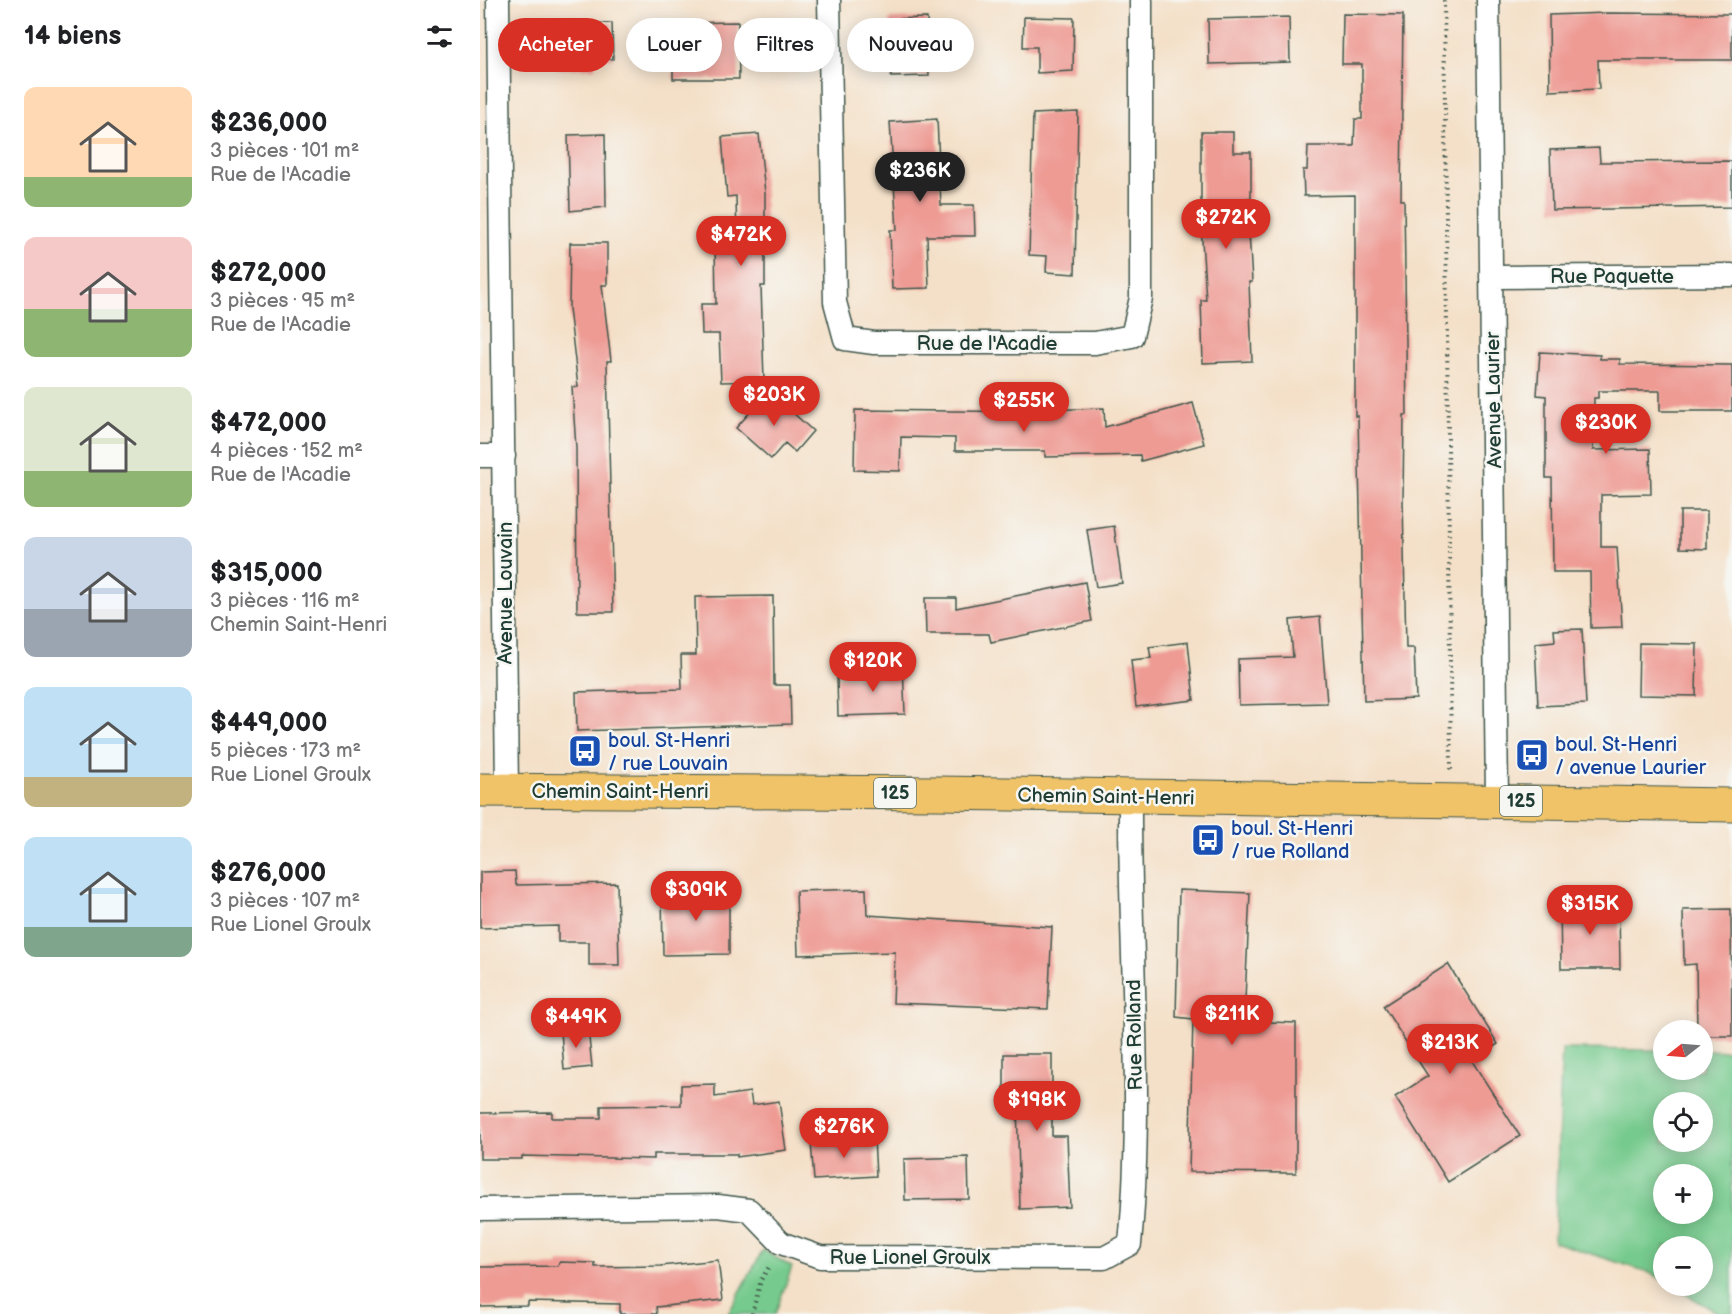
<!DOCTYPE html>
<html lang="fr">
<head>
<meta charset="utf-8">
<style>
  body { margin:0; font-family:"Balsamiq Sans",sans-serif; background:#f2f2f2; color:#202124; height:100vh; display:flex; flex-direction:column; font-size:22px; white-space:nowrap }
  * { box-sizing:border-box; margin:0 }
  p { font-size:20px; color:#757577 }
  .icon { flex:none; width:33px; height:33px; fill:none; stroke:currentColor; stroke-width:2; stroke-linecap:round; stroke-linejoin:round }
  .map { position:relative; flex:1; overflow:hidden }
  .drawer { display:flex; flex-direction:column; background:#fff; width:480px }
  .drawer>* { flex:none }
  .guide { position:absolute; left:18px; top:18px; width:570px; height:54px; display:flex; gap:12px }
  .needle { width:39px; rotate:253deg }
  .tools { position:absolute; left:1173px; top:1020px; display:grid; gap:12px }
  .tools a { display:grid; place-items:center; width:60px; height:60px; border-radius:50%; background:#fff; box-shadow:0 3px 15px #0003; font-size:30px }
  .price { position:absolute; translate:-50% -51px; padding:0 14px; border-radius:21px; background:#d93025; color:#fff; font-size:20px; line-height:39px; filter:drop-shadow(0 2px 3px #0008) }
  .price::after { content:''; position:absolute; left:50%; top:36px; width:18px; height:14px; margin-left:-9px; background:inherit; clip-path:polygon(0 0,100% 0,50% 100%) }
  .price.on { background:#222; color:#fff }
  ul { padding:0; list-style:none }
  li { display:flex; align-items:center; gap:18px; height:150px; padding:0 24px }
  li span { display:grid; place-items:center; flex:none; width:168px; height:120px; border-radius:12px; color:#555 }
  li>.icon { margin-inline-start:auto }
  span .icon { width:72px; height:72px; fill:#fffc; stroke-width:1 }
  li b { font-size:26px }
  h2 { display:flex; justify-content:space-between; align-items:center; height:72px; padding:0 24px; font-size:26px }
  .pill { padding:0 21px; border-radius:27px; background:#fff; box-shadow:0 3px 15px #0003; font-size:21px; line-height:54px }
  .pill.on { background:#d93025; color:#fff }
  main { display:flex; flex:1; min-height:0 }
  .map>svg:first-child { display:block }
  .green { fill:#76ca8d; stroke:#4a8460; stroke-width:1.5; fill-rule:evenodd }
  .building { fill:#ee9b94 }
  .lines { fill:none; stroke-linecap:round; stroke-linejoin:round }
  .street-casing { stroke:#3f554a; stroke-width:25 }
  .primary-casing { stroke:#3f554a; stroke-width:35 }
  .path { stroke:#3f554a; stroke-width:4; stroke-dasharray:1.5 4.5; stroke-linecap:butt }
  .street { stroke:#fff; stroke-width:22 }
  .primary { stroke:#f0c369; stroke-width:33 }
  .labels { text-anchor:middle; stroke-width:5; stroke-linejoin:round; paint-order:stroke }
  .shield { fill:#f6f6f2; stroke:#60746d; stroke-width:1.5 }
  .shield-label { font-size:18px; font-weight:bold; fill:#1f3d34 }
  .street-label { font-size:20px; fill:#1f3d34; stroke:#f6f6f2 }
  .transit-label { font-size:20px; fill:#164399; stroke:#f6f6f2; text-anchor:start }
</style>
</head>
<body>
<main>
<section class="drawer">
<h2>14 biens<svg class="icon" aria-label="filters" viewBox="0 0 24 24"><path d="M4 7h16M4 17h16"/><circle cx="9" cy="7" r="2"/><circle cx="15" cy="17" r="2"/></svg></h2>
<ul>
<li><span style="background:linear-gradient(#ffd9b3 75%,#8fb573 0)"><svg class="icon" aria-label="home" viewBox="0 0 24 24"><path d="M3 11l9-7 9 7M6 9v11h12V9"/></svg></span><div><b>$236,000</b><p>3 pièces · 101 m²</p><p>Rue de l'Acadie</p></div></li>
<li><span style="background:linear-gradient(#f6c9c9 60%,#8fb573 0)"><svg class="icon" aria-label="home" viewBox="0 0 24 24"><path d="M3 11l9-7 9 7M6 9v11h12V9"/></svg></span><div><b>$272,000</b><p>3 pièces · 95 m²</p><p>Rue de l'Acadie</p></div></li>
<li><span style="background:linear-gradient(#dfe7d0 70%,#8fb573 0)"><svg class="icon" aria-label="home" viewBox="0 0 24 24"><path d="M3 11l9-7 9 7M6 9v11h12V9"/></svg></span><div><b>$472,000</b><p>4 pièces · 152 m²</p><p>Rue de l'Acadie</p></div></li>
<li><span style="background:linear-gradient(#c9d6e8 60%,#9aa5b1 0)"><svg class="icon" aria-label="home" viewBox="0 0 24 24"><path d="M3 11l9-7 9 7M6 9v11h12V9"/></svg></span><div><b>$315,000</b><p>3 pièces · 116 m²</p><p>Chemin Saint-Henri</p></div></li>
<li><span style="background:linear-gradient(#bfe0f5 75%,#c2b280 0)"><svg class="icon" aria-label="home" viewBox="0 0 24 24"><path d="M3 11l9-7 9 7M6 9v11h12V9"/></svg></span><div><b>$449,000</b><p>5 pièces · 173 m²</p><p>Rue Lionel Groulx</p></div></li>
<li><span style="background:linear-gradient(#bfe0f5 75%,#7fa58c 0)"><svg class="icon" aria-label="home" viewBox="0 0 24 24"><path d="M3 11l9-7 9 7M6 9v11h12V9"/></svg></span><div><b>$276,000</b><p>3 pièces · 107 m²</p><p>Rue Lionel Groulx</p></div></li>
</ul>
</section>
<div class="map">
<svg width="1252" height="1314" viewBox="0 0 1252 1314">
  <rect width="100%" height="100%" fill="#f6f6f2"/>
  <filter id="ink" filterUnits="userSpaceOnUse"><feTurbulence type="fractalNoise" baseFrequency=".0167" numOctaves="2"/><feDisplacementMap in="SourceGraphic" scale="12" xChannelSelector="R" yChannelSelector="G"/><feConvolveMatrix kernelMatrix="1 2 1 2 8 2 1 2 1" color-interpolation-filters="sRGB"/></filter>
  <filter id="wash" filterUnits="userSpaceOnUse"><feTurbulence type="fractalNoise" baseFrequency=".008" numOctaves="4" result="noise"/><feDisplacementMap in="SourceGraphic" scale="24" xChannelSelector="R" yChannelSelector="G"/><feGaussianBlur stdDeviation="1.35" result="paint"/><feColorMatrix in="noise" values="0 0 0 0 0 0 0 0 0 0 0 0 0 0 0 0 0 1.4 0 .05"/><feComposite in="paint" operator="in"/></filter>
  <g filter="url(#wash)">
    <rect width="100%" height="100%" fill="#f4e0c8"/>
    <path class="green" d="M1082,1049L1183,1050L1184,1070H1222L1223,1050L1252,1051V1314H1240L1192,1286H1222V1246H1184L1183,1280L1168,1272L1074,1242ZM1184,1102H1222V1142H1184ZM1184,1174H1222V1214H1184Z
      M283,1250L312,1267L295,1314H248Z"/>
    <g id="blocks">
      <path class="building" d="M1128,13L1252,14V60H1118L1119,89L1070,91L1069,15Z
        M863,14L923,15L921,200H924L927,415H924L923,500L926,648H934L936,699L884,701L878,416H875V195L824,196L823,170H827L828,146H874L875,119H882V64H862Z
        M544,17L594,18L593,71L557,73V47H543Z
        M809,17L810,62L729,64L728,19Z
        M447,18L449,76L411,77L409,19Z
        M258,22L259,79H193V23Z
        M132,23L133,59H114L115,68L77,69L76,24Z
        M598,112L595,274L566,272L567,256L549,255L553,114Z
        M457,119L461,205H494L495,236H447L449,288L412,289L410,230H417L410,122Z
        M721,132H753V152H771V198H767L772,282H769L772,361L723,363L721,300H726L721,225Z
        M125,134L126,207L90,211L88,135Z
        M279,134L285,193V286H281L284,381L241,382L239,334H222L221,304H236L235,242H257L256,196L247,197L242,137Z
        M1119,148L1120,162L1252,161V207L1072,210L1070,150Z
        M90,243H127V285H122L131,361H127L133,612H97L96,448L92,387H98L89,308Z
        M1060,352L1120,355V359H1140V364L1252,365V411H1180V391H1118V398H1114L1113,450L1170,449L1171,494L1121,495V547H1137L1142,627L1111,628L1110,572H1073L1072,478H1066V396L1057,395Z
        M289,391L333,431L315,452L305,443L291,459L256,428Z
        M713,403L724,444L661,461L660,455L565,457V451H475V438L421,437L420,471L374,470L375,410L564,412V410L624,408L625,427Z
        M1200,511H1227V549L1200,548Z
        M634,526L642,583L616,587L607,530Z
        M605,582L612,621L511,642L509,634H446L445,598H476V608Z
        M293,596L294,685H310L311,724L97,731L96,692L202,689L201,655H216L215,597Z
        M840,617L847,703L759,705L758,659L813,657L810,620Z
        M1102,629L1106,704L1058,706L1055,643L1075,641L1074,630Z
        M708,642L714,700L656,707L651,660L671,658L669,647Z
        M1159,643L1217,644L1216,696L1158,695Z
        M423,665L425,714L358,716L357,678L387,677V666Z
        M35,871L36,885L137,883L139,965H109V942H78V926L0,928V872Z
        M386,889L387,915L572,927L568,1009L413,1003L415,952L318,955L316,891Z
        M249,890V954L183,955L182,891Z
        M699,890L770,893L764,1021L816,1023V1173L709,1172L713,1019L696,1017Z
        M1139,903L1140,969H1081L1080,904Z
        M1251,909L1252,1036H1222V1030H1217L1216,964L1204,965L1203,910Z
        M968,964L1018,1044L992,1061L1040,1136L968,1182L915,1097L948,1076L903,1006Z
        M108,1028L112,1067L84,1070L81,1031Z
        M524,1054H572V1136H587L590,1207L540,1209L537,1103H524Z
        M235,1084V1097L270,1092L272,1105L299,1101L306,1150L257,1157V1154H174V1159L42,1156V1159H0V1113L72,1112V1118H121V1106L201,1105V1085Z
        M394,1138L396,1176L334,1180L331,1142Z
        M488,1157L489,1199L425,1200L424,1159Z
        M238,1260L243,1300L176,1307L177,1314H140V1304L48,1302V1306L0,1307V1267L78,1266L79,1262L115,1263V1267L180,1266Z"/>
    </g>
  </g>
  <g filter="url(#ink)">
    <use href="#blocks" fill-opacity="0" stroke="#3f554a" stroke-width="1.5"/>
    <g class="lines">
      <defs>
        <path id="street" d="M18,0L27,791
          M349,0L355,302L365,339L394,343H615L652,336L661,298V0
          M1008,0L1017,799
          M1011,277L1252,275
          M0,456H24
          M0,1209L238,1206L269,1210L301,1243L340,1257L624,1258L650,1244C664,1095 649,945 650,797"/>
        <path id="primary" d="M0,790L456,793L1252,805"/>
      </defs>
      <use href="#street" class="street-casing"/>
      <use href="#primary" class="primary-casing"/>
      <path class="path" d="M964,0L971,770
        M272,1314L281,1280L290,1265"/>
      <use href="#street" class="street"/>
      <use href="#primary" class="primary"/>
    </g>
  </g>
  <defs>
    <symbol id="bus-square" viewBox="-11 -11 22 22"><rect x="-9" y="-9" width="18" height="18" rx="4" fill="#1a4fb4" stroke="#f6f6f2"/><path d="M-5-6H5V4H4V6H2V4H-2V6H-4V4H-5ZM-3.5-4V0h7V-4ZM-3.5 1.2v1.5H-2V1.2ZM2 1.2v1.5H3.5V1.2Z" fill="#fff"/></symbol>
  </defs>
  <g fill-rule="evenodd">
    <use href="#bus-square" x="86" y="732" width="38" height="38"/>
    <use href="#bus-square" x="1033" y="736" width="38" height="38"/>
    <use href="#bus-square" x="709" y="821" width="38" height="38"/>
  </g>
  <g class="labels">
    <g class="shield">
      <rect x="394" y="778" width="42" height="30" rx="4.5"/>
      <rect x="1020" y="786" width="42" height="30" rx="4.5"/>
    </g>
    <g class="shield-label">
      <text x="415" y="799">125</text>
      <text x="1041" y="807">125</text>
    </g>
    <g class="street-label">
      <text x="1132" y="283">Rue Paquette</text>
      <text x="507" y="350">Rue de l'Acadie</text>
      <text transform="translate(1013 400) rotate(-91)" y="7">Avenue Laurier</text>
      <text transform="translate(25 593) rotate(-90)" y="7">Avenue Louvain</text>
      <text x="140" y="798">Chemin Saint-Henri</text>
      <text transform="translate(626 796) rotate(1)" y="7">Chemin Saint-Henri</text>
      <text transform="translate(654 1035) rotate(-91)" y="7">Rue Rolland</text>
      <text x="430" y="1264">Rue Lionel Groulx</text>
    </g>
    <g class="transit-label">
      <text x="128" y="747">boul. St-Henri<tspan x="128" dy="23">/ rue Louvain</tspan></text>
      <text x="1075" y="751">boul. St-Henri<tspan x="1075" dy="23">/ avenue Laurier</tspan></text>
      <text x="751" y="835">boul. St-Henri<tspan x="751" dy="23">/ rue Rolland</tspan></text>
    </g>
  </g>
</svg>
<div class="tools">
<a><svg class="needle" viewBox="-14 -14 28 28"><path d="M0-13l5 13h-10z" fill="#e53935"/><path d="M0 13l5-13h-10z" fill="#757577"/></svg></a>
<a><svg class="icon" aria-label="locate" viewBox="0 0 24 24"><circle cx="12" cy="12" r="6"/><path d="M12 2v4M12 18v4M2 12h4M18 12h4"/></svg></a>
<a>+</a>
<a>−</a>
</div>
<b class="price on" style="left:440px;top:203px">$236K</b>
<b class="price" style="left:746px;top:250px">$272K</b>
<b class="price" style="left:261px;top:267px">$472K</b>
<b class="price" style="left:294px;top:427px">$203K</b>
<b class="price" style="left:544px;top:433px">$255K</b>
<b class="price" style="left:1126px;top:455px">$230K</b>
<b class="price" style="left:393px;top:693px">$120K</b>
<b class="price" style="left:216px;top:922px">$309K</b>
<b class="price" style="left:1110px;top:936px">$315K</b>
<b class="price" style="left:752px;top:1046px">$211K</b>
<b class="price" style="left:96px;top:1049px">$449K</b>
<b class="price" style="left:970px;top:1075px">$213K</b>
<b class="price" style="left:557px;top:1132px">$198K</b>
<b class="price" style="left:364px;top:1159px">$276K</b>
<div class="guide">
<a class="pill on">Acheter</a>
<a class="pill">Louer</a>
<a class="pill">Filtres</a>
<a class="pill">Nouveau</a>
</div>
</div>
</main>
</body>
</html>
